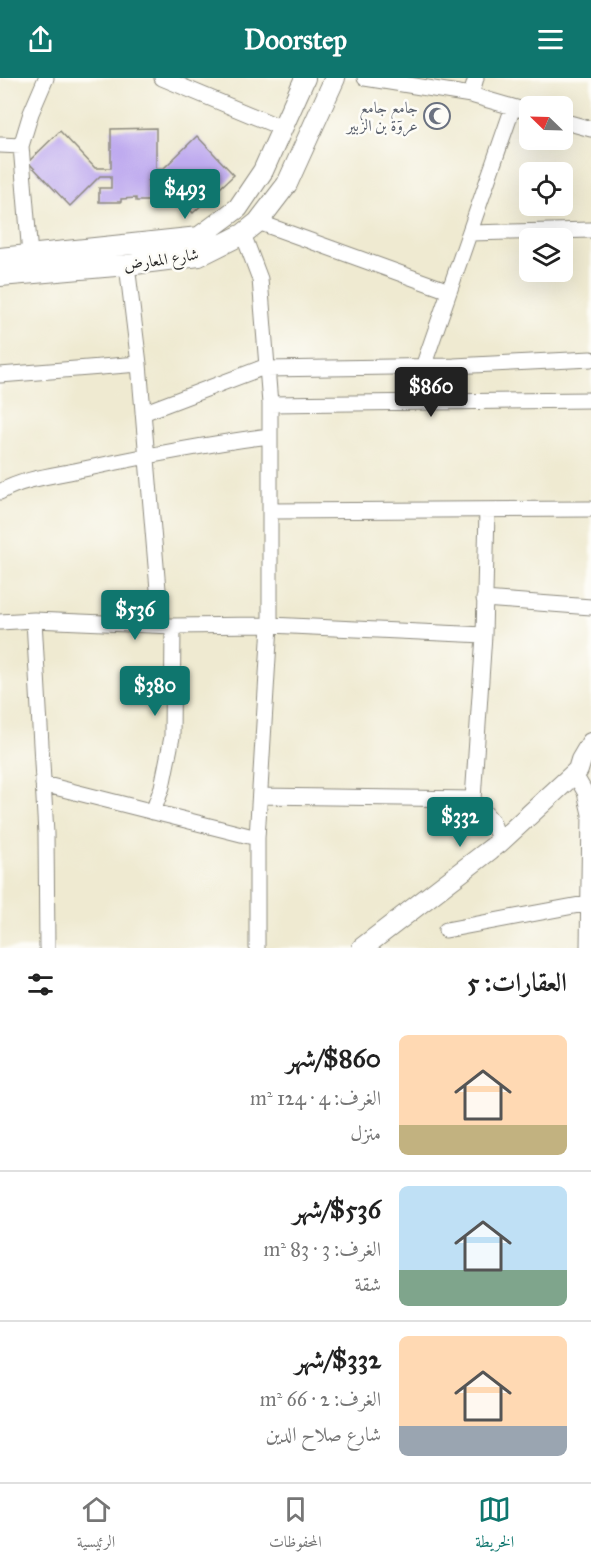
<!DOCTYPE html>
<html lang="ar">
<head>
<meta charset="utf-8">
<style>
  body { margin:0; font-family:"IM FELL Great Primer",Amiri,serif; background:#f2f2f2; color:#222; direction:rtl; height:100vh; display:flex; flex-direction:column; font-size:22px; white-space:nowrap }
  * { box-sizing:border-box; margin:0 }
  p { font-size:20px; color:#767676 }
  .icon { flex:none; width:33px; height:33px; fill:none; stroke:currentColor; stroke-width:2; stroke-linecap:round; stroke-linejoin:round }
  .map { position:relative; height:870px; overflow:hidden; direction:ltr }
  .side { display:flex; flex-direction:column; background:#fff; flex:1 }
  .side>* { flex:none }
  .needle { width:39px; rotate:293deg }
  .controls { position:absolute; left:519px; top:18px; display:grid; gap:12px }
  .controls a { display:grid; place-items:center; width:54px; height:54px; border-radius:9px; background:#fff; box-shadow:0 6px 24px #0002; font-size:30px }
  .price { position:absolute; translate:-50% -51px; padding:0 14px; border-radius:6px; background:#0f766e; color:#fff; font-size:20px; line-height:39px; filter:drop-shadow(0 2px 3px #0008) }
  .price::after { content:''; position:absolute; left:50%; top:36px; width:18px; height:14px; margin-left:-9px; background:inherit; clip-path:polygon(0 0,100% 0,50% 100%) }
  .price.selected { background:#222; color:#fff }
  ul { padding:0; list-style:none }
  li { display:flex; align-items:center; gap:18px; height:150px; padding:0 24px }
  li+li { border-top:2px solid #e0e0e0 }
  li span { display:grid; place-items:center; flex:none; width:168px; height:120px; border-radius:9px; color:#555 }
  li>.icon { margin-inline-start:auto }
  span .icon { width:72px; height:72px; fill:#fffc; stroke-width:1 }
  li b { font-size:26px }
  h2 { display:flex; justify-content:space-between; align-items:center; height:72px; padding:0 24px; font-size:26px }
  header { display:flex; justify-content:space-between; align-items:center; height:78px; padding:0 24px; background:#0f766e; color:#fff; font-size:27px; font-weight:800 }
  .tabs { display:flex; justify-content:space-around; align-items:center; height:84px; border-top:2px solid #e0e0e0; background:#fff; font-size:16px; color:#767676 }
  .tabs a { display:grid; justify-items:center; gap:3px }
  .tabs .selected { color:#0f766e }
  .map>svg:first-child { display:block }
  .building { fill:#bfabef }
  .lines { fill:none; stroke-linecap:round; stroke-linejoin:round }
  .minor-casing { stroke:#8d8a7e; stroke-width:17 }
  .tertiary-casing { stroke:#8d8a7e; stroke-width:22 }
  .minor { stroke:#fff; stroke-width:15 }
  .tertiary { stroke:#fff; stroke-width:20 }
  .labels { text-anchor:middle; stroke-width:5; stroke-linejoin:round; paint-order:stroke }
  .worship-label { font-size:16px; fill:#5b616d; stroke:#fdfcf7; text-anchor:end }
  .street-label { font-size:16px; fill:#2b2b2b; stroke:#fdfcf7 }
</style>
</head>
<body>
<header><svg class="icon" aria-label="menu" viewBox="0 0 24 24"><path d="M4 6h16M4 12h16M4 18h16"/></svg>Doorstep<svg class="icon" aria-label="share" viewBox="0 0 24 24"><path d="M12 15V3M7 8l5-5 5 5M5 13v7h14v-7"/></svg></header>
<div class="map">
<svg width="591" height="870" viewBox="0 0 591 870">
  <rect width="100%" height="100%" fill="#fdfcf7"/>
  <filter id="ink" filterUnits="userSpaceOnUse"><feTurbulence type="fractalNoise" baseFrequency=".0167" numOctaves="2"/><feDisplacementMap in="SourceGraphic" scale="12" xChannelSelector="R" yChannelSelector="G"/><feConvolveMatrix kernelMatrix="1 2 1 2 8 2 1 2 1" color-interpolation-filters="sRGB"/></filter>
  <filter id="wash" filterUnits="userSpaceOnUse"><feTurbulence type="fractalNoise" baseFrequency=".008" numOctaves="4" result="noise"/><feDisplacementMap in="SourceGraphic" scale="24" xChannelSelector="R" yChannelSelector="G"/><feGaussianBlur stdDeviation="1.35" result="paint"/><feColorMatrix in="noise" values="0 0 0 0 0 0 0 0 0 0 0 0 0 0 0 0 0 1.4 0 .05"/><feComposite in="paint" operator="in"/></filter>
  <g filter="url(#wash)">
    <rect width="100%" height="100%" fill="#efead1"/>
    <g id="blocks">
      <path class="building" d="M156,50V90H164L197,58L234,97L193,135L163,103H148V110H156V123H136V120L121,121V124H99V110H111V98H100L70,128L28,84L60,53L95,90H111V51Z"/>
    </g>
  </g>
  <g filter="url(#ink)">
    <use href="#blocks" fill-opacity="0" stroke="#8d8a7e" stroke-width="1.5"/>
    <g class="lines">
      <defs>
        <path id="minor" d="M162,0L282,50
          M365,0L471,17L530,34
          M471,17L476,0
          M562,43L591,51
          M0,67L21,68
          M258,144L449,213
          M471,155L591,152
          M243,156L260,201L270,326V547L257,760V870
          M30,177L21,68L31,35L46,0
          M127,187L139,286L161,547
          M423,289L513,29
          M267,291L454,288L591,281
          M0,297L139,286
          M270,326L591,322
          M143,335L267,288
          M0,414C24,400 57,397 84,391C145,378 207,366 269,358
          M487,432L484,557L473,721L492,743L500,764
          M271,433L591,431
          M484,521L591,529
          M34,542L46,756L47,870
          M0,544L34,542L173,548L270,547L484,557
          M574,695L585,714L590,736L588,870
          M43,706L257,760
          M260,718L473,721
          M153,734L162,709L172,659L173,548
          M446,852L590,825"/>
        <path id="tertiary" d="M0,180L199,159L238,130L263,93L305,0
          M0,198L127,187L199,178L243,156L258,144L287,106L335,0
          M362,870L500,764L578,692L581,682L591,665"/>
      </defs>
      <use href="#minor" class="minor-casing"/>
      <use href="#tertiary" class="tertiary-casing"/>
      <use href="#minor" class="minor"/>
      <use href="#tertiary" class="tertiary"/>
    </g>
  </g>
  <defs>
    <symbol id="mosque-ring" viewBox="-11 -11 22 22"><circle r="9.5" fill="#fdfcf7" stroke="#6b7280" stroke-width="1.5"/><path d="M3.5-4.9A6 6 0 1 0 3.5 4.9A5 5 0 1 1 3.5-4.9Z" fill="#6b7280"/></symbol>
  </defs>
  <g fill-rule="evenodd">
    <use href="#mosque-ring" x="422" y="23" width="30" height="30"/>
  </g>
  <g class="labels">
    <g class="worship-label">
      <text x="418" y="35">جامع جامع<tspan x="418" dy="18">عروة بن الزبير</tspan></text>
    </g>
    <g class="street-label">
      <text transform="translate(161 181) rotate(-9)" y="6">شارع المعارض</text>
    </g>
  </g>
</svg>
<div class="controls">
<a><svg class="needle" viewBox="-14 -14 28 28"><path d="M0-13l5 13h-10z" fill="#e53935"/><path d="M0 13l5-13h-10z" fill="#767676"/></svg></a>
<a><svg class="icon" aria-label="locate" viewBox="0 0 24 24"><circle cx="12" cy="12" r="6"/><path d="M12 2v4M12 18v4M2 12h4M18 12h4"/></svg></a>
<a><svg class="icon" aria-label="layers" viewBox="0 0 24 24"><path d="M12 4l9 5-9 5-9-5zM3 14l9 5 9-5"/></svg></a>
</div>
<b class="price" style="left:185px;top:142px">$493</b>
<b class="price selected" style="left:431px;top:340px">$860</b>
<b class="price" style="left:135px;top:563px">$536</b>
<b class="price" style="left:155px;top:639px">$380</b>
<b class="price" style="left:460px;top:770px">$332</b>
</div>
<section class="side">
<h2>العقارات: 5<svg class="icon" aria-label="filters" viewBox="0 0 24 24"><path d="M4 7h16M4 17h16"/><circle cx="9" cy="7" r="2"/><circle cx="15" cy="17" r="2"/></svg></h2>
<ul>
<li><span style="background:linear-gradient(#ffd9b3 75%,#c2b280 0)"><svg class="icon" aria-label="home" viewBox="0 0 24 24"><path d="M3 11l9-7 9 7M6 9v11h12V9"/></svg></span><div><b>$860/شهر</b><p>الغرف: 4 · 124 m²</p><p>منزل</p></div></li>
<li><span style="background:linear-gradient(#bfe0f5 70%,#7fa58c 0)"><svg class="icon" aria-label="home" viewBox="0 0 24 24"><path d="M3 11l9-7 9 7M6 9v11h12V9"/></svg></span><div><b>$536/شهر</b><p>الغرف: 3 · 83 m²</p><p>شقة</p></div></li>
<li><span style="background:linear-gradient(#ffd9b3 75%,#9aa5b1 0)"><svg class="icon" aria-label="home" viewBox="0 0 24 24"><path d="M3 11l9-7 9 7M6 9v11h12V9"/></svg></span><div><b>$332/شهر</b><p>الغرف: 2 · 66 m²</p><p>شارع صلاح الدين</p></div></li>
</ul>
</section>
<nav class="tabs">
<a class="selected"><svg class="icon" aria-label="map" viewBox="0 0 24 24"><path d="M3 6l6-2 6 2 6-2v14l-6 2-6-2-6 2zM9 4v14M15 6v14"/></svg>الخريطة</a>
<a><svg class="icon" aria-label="saved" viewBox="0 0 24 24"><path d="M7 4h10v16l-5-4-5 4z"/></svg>المحفوظات</a>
<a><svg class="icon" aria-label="home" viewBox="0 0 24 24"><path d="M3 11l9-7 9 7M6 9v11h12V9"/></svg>الرئيسية</a>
</nav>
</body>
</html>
